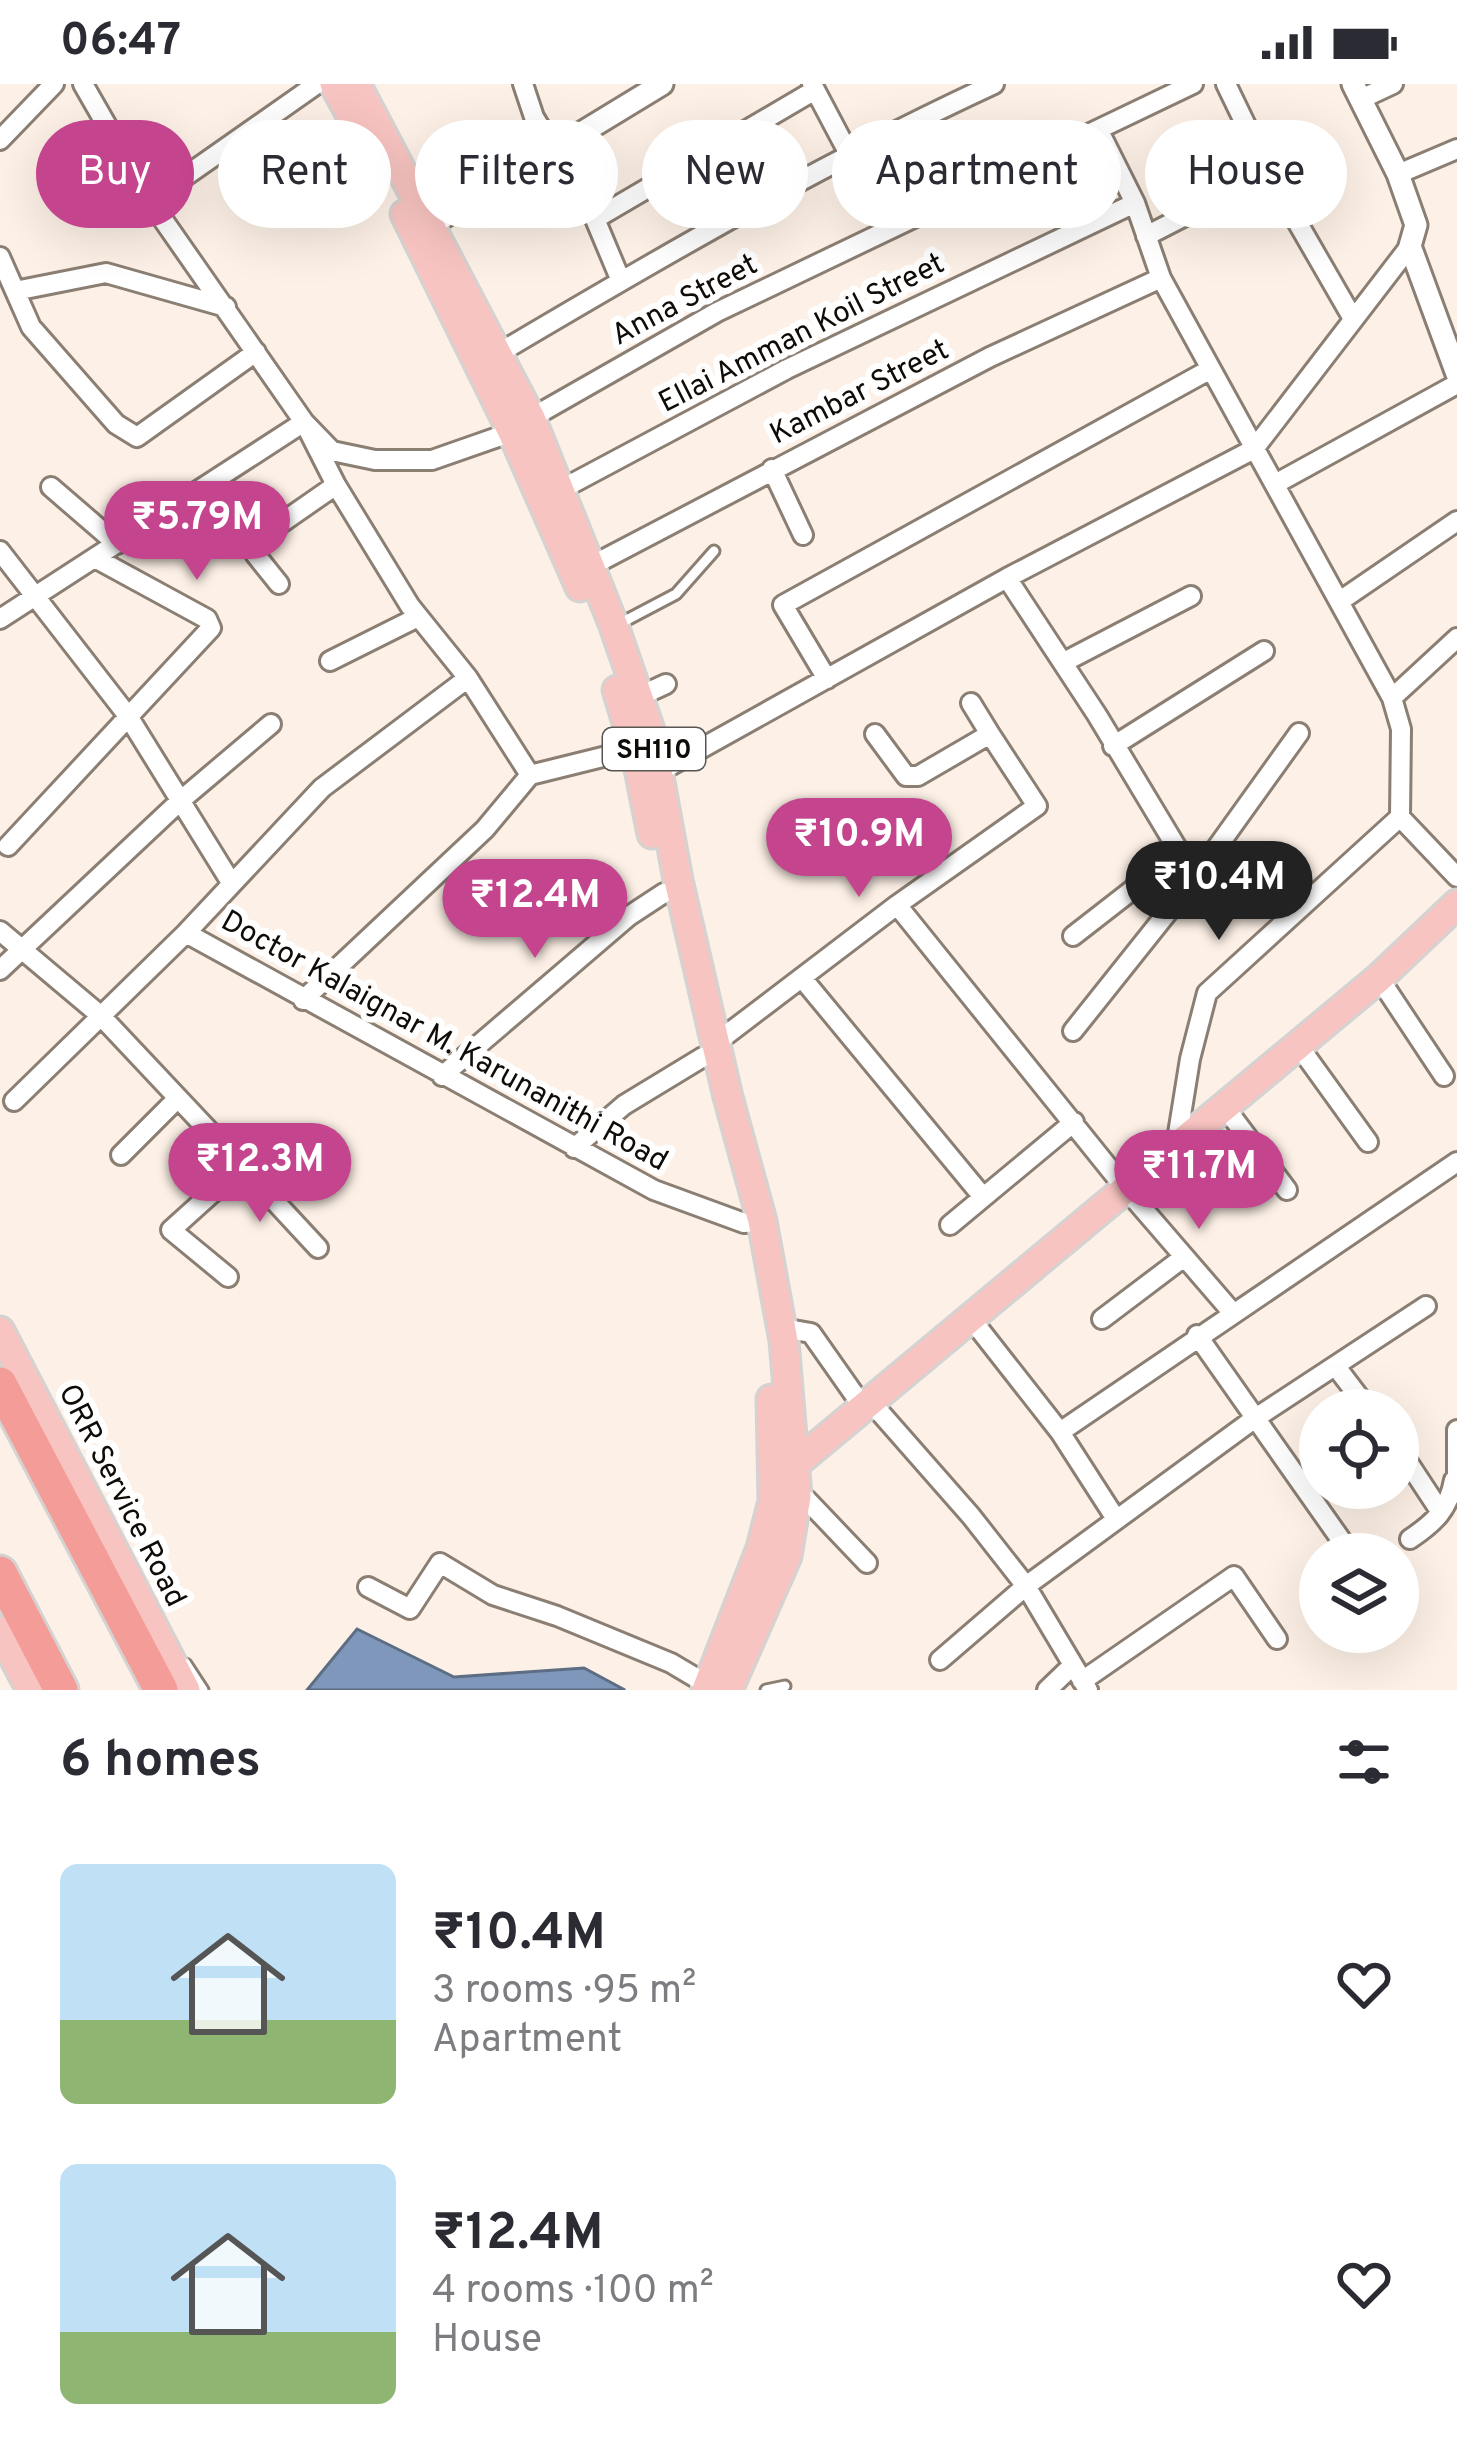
<!DOCTYPE html>
<html lang="en">
<head>
<meta charset="utf-8">
<style>
  body { margin:0; font-family:Overpass,sans-serif; background:#f2f2f3; color:#2b2b33; height:100vh; display:flex; flex-direction:column; font-size:45px; white-space:nowrap }
  * { box-sizing:border-box; margin:0 }
  p { font-size:39px; color:#7c7c81 }
  .icon { flex:none; width:66px; height:66px; fill:none; stroke:currentColor; stroke-width:2; stroke-linecap:round; stroke-linejoin:round }
  .map { position:relative; height:1606px; overflow:hidden }
  .panel { display:flex; flex-direction:column; background:#fff; flex:1 }
  .panel>* { flex:none }
  .banner { position:absolute; left:36px; top:36px; width:1386px; height:108px; display:flex; gap:24px }
  .controls { position:absolute; left:1299px; top:1305px; display:grid; gap:24px }
  .controls a { display:grid; place-items:center; width:120px; height:120px; border-radius:50%; background:#fff; box-shadow:0 12px 48px #0002; font-size:60px }
  .price { position:absolute; translate:-50% -102px; padding:0 27px; border-radius:42px; background:#c4448e; color:#fff; font-size:39px; line-height:78px; filter:drop-shadow(0 3px 6px #0008) }
  .price::after { content:''; position:absolute; left:50%; top:72px; width:36px; height:27px; margin-left:-18px; background:inherit; clip-path:polygon(0 0,100% 0,50% 100%) }
  .price.selected { background:#222; color:#fff }
  ul { padding:0; list-style:none }
  li { display:flex; align-items:center; gap:36px; height:300px; padding:0 60px }
  li span { display:grid; place-items:center; flex:none; width:336px; height:240px; border-radius:18px; color:#555 }
  li>.icon { margin-inline-start:auto }
  span .icon { width:144px; height:144px; fill:#fffc; stroke-width:1 }
  li b { font-size:51px }
  h2 { display:flex; justify-content:space-between; align-items:center; height:144px; padding:0 60px; font-size:51px }
  .chip { padding:0 42px; border-radius:54px; background:#fff; box-shadow:0 12px 48px #0002; font-size:42px; line-height:108px }
  .chip.selected { background:#c4448e; color:#fff }
  .status { display:flex; justify-content:space-between; align-items:center; height:84px; padding:0 60px; background:#fff; direction:ltr }
  .status svg { height:33px; fill:currentColor }
  .map>svg:first-child { display:block }
  .water { fill:#7e97ba; stroke:#5d6d84; stroke-width:3 }
  .lines { fill:none; stroke-linecap:round; stroke-linejoin:round }
  .service-casing { stroke:#8b7e72; stroke-width:15 }
  .minor-casing { stroke:#8b7e72; stroke-width:24 }
  .tertiary-casing { stroke:#8b7e72; stroke-width:27 }
  .primary-casing { stroke:#d4d3d2; stroke-width:33 }
  .motorway-casing { stroke:#d4d3d2; stroke-width:39 }
  .service { stroke:#fff; stroke-width:9 }
  .minor { stroke:#fff; stroke-width:18 }
  .tertiary { stroke:#fff; stroke-width:21 }
  .primary { stroke:#f8c4c1; stroke-width:27 }
  .motorway { stroke:#f49c97; stroke-width:33 }
  .labels { text-anchor:middle; stroke-width:12; stroke-linejoin:round; paint-order:stroke }
  .shield { fill:#fff; stroke:#575451; stroke-width:3 }
  .shield-label { font-size:27px; font-weight:bold; fill:#0f0b07 }
  .street-label { font-size:30px; fill:#0f0b07; stroke:#fff }
</style>
</head>
<body>
<div class="status"><b>06:47</b><svg viewBox="0 0 49 12"><path d="M0 12V9h3v3zM5 12V6h3v6zM10 12V3h3v9zM15 12V0h3v12zM26 1h20v11H26zM47 4h2v5h-2z"/></svg></div>
<div class="map">
<svg width="1457" height="1606" viewBox="0 0 1457 1606">
  <rect width="100%" height="100%" fill="#fdf1e7"/>
  <path class="water" d="M357,1545L454,1593L584,1584L625,1606H307Z"/>
  <g class="lines">
    <defs>
      <path id="service" d="M619,540L676,510L714,467
        M186,1580L203,1606
        M766,1606L785,1602"/>
      <path id="minor" d="M83,0L150,117L304,338L332,367L375,376H432L512,348
        M523,0L534,33L595,135L621,197
        M812,0L849,70
        M1226,0L1269,89L1352,233
        M1361,15L1393,0
        M1099,47L1135,119L1161,194L1392,614L1401,645L1400,733L1457,793
        M0,56L54,0
        M1398,90L1457,65
        M150,117L317,0
        M595,135L815,6
        M1146,152L1269,89
        M0,173L31,243L116,340L137,353L256,268
        M15,207L106,189L226,223
        M499,269C661,173 823,79 994,0
        M531,334L717,228L1193,0
        M772,385L803,451
        M1277,399L1457,300
        M51,403L117,460
        M562,405L787,285L1135,119
        M0,467L128,632L232,800
        M591,482L990,273L1161,194
        M1007,494L1097,631L1195,794
        M279,500L255,470L254,458L336,401
        M1340,517L1457,437
        M0,535L304,338L336,401L410,522L468,594L530,691L635,665
        M330,577L418,533
        M1064,578L1191,512
        M827,595L783,521L1209,286
        M638,613L666,600
        M1392,614L1457,554
        M971,619L990,650
        M1113,662L1264,567
        M659,688L1007,494L1254,365L1410,162
        M8,762L211,544L207,535L95,474
        M897,821L1125,1104L1232,1228
        M0,847L101,932L242,1082L171,1146L228,1193
        M186,849L654,1106L744,1139L762,1137
        M1073,852L1181,768
        M0,886L180,717L271,640
        M802,894L983,1113
        M1379,894L1444,992
        M303,916L485,745L530,691
        M1073,947L1195,794L1299,649
        M717,958L897,821L1037,722L990,650L918,692H906L875,650
        M1298,961L1368,1058
        M442,992L629,832L664,809
        M14,1017L186,849L322,704L468,594
        M1224,1022L1287,1106
        M1176,1062L1190,975L1207,909L1400,733
        M574,1064L624,1021L703,973
        M121,1071L178,1014
        M242,1082L318,1164
        M950,1141L1074,1038
        M969,1232L1060,1348L1457,1078
        M1102,1235L1184,1173
        M782,1244L811,1249L863,1323
        M1197,1251L1351,1470
        M1337,1284L1369,1326
        M870,1317L971,1432L1026,1502L1254,1335L1426,1222
        M1457,1346V1399
        M1060,1348L1116,1435
        M1398,1363L1440,1427
        M797,1412L807,1416L867,1479
        M1410,1455C1434,1439 1449,1425 1454,1396
        M368,1503L410,1525L440,1479L493,1511L557,1532L671,1579L708,1601
        M940,1576L1026,1502L1088,1606
        M1082,1597L1234,1492L1277,1555
        M1047,1606L1072,1582"/>
      <path id="tertiary" d="M1353,0L1398,90L1416,141L1410,162L1457,290
        M432,140L662,0"/>
      <path id="primary" d="M334,0L358,44
        M356,0L531,334L614,542L651,649L678,796L728,1013L762,1137L784,1257L797,1412L787,1472L728,1606
        M405,130L512,348L580,503
        M617,606L635,665L652,750
        M0,1247L186,1606
        M794,1381L1379,894L1457,820
        M0,1547L31,1606
        M706,1606L761,1464L773,1417L771,1315"/>
      <path id="motorway" d="M0,1300L161,1606
        M0,1489L61,1606"/>
    </defs>
    <use href="#service" class="service-casing"/>
    <use href="#minor" class="minor-casing"/>
    <use href="#tertiary" class="tertiary-casing"/>
    <use href="#primary" class="primary-casing"/>
    <use href="#motorway" class="motorway-casing"/>
    <use href="#service" class="service"/>
    <use href="#minor" class="minor"/>
    <use href="#tertiary" class="tertiary"/>
    <use href="#primary" class="primary"/>
    <use href="#motorway" class="motorway"/>
  </g>
  <g class="labels">
    <rect class="shield" x="603" y="644" width="102" height="42" rx="9"/>
    <g class="shield-label">
      <text x="654" y="674">SH110</text>
    </g>
    <g class="street-label">
      <text transform="translate(684 215) rotate(-28)" y="10">Anna Street</text>
      <text transform="translate(801 248) rotate(-27)" y="10">Ellai Amman Koil Street</text>
      <text transform="translate(859 307) rotate(-27)" y="10">Kambar Street</text>
      <text transform="translate(445 956) rotate(29)" y="10">Doctor Kalaignar M. Karunanithi Road</text>
      <text transform="translate(123 1411) rotate(63)" y="10">ORR Service Road</text>
    </g>
  </g>
</svg>
<div class="controls">
<a><svg class="icon" aria-label="locate" viewBox="0 0 24 24"><circle cx="12" cy="12" r="6"/><path d="M12 2v4M12 18v4M2 12h4M18 12h4"/></svg></a>
<a><svg class="icon" aria-label="layers" viewBox="0 0 24 24"><path d="M12 4l9 5-9 5-9-5zM3 14l9 5 9-5"/></svg></a>
</div>
<b class="price" style="left:197px;top:499px">₹5.79M</b>
<b class="price" style="left:859px;top:816px">₹10.9M</b>
<b class="price selected" style="left:1219px;top:859px">₹10.4M</b>
<b class="price" style="left:535px;top:877px">₹12.4M</b>
<b class="price" style="left:260px;top:1141px">₹12.3M</b>
<b class="price" style="left:1199px;top:1148px">₹11.7M</b>
<div class="banner">
<a class="chip selected">Buy</a>
<a class="chip">Rent</a>
<a class="chip">Filters</a>
<a class="chip">New</a>
<a class="chip">Apartment</a>
<a class="chip">House</a>
</div>
</div>
<section class="panel">
<h2>6 homes<svg class="icon" aria-label="filters" viewBox="0 0 24 24"><path d="M4 7h16M4 17h16"/><circle cx="9" cy="7" r="2"/><circle cx="15" cy="17" r="2"/></svg></h2>
<ul>
<li><span style="background:linear-gradient(#bfe0f5 65%,#8fb573 0)"><svg class="icon" aria-label="home" viewBox="0 0 24 24"><path d="M3 11l9-7 9 7M6 9v11h12V9"/></svg></span><div><b>₹10.4M</b><p>3 rooms · 95 m²</p><p>Apartment</p></div><svg class="icon" aria-label="heart" viewBox="0 0 24 24"><path d="M12 20l-8-8c-3-5 5-10 8-4 3-6 11-1 8 4z"/></svg></li>
<li><span style="background:linear-gradient(#bfe0f5 70%,#8fb573 0)"><svg class="icon" aria-label="home" viewBox="0 0 24 24"><path d="M3 11l9-7 9 7M6 9v11h12V9"/></svg></span><div><b>₹12.4M</b><p>4 rooms · 100 m²</p><p>House</p></div><svg class="icon" aria-label="heart" viewBox="0 0 24 24"><path d="M12 20l-8-8c-3-5 5-10 8-4 3-6 11-1 8 4z"/></svg></li>
</ul>
</section>
</body>
</html>
